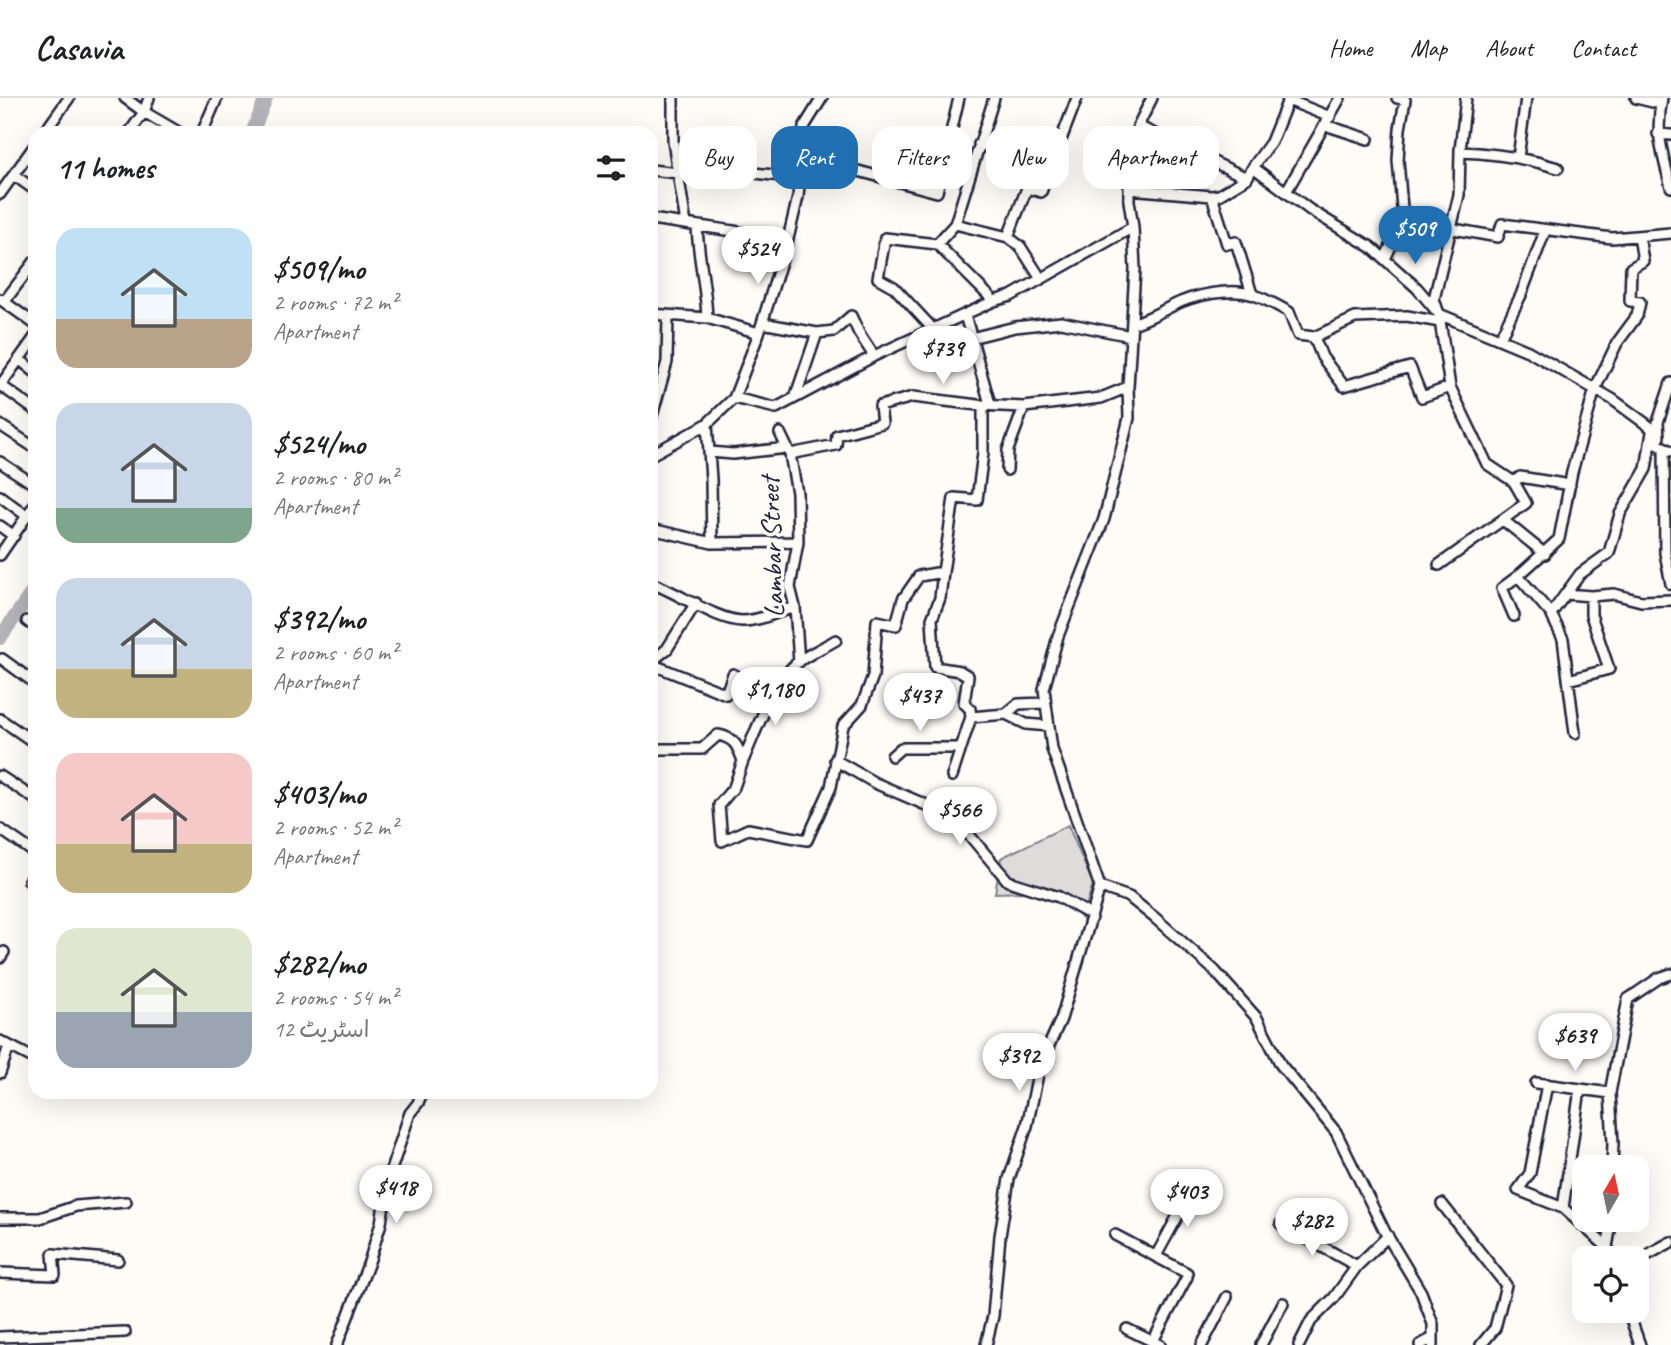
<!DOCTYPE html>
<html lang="en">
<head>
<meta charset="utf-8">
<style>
  body { margin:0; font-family:Caveat,"Playpen Sans Arabic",sans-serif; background:#f6f6f6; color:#202124; height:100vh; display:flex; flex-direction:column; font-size:26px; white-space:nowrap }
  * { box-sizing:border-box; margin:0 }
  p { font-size:23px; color:#757577 }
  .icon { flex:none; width:38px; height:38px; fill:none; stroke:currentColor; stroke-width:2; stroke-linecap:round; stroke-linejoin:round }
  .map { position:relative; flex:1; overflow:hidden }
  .drawer { position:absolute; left:28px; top:28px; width:630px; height:973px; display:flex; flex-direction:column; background:#fff; border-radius:21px; box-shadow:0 7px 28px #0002 }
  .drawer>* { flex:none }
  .hud { position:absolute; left:679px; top:28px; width:665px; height:63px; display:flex; gap:14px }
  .needle { width:46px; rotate:9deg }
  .tools { position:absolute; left:1572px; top:1057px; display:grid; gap:14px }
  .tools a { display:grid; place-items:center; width:77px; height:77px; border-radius:14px; background:#fff; box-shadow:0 7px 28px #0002; font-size:35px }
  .price { position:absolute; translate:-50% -60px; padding:0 16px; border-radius:24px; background:#fff; color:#222; font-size:23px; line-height:46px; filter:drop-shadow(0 2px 4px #0008) }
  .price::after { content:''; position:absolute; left:50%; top:42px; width:21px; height:16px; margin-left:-10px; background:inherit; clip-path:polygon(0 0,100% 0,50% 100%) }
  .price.current { background:#1f6fb2; color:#fff }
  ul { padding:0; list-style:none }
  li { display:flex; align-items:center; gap:21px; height:175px; padding:0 28px }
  li span { display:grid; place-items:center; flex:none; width:196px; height:140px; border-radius:21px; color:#555 }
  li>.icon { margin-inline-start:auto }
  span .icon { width:84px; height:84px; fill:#fffc; stroke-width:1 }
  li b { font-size:30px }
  h2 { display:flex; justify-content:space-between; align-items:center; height:84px; padding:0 28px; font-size:30px }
  .pill { padding:0 24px; border-radius:21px; background:#fff; box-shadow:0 7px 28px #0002; font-size:24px; line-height:63px }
  .pill.current { background:#1f6fb2; color:#fff }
  header { display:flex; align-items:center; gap:42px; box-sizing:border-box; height:98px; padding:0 35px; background:#fff; border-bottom:2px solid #e0e0e0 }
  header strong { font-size:33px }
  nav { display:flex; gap:38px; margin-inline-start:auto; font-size:24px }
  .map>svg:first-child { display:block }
  .green { fill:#dddcdb; stroke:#807f8b; stroke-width:2 }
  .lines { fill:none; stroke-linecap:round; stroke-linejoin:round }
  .river { stroke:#b2b2b7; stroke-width:14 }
  .minor-casing { stroke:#22223b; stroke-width:14 }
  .minor { stroke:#fdfcf7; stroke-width:9 }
  .labels { text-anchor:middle; stroke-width:7; stroke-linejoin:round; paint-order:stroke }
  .street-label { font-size:28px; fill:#22223b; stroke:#fdfcf7 }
</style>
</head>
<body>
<header>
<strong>Casavia</strong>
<nav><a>Home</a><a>Map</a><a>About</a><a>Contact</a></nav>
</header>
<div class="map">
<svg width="1671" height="1247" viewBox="0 0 1671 1247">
  <rect width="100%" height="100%" fill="#fdfcf7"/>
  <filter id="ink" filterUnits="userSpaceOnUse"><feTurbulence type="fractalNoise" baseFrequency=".0143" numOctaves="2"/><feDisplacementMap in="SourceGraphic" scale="14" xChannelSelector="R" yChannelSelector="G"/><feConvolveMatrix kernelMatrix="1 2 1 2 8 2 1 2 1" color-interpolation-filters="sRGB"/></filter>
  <g filter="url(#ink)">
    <path class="green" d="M1068,727L1093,786L1082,821L1060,793L995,795L1001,760Z"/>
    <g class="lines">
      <path class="river" d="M252,35L266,0
        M0,540L35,490"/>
      <defs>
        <path id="minor" d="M125,0L144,14L180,35
          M673,0V43L686,126
          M1636,0L1661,6
          M1662,0C1655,36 1662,54 1671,89
          M1325,27L1368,41
          M1138,28L1247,80L1253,69L1310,112L1371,149L1417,190L1439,216L1528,253L1612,301L1653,331L1659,347L1671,353
          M44,35L69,0
          M129,35L144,14L149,0
          M202,35L217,0
          M1658,36L1671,37
          M979,46L1050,70
          M1460,54C1494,55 1526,60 1558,70
          M802,58L937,94L959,0
          M1518,60L1526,0
          M676,66L799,80
          M1253,69L1271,44L1288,2L1330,19
          M651,72L678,75
          M14,77L35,92
          M1129,91L1212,98L1219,97L1247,80
          M1286,94L1340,0
          M0,96L35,47
          M1212,98L1227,146L1236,144L1252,196
          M651,121L788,141
          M1403,122L1498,139L1502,126L1612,140L1671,135
          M955,126L1008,139L1020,148L1041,181
          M697,128C698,159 706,189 707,220
          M1008,139L1027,90L1041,94L1077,0
          M937,146L994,203
          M1385,161L1403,122L1398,62L1400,31L1405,2L1397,0
          M0,201L35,226
          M4,204L35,163
          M651,216L707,220L759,235
          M965,217L990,306
          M762,225L817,235
          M1132,226C1148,221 1158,215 1172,208C1193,197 1231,189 1254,197C1266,201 1278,208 1289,214L1298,237L1314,239L1322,259L1344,288L1410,269L1422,299L1450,289L1439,216L1434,201L1459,97L1460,52L1466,0
          M933,231L894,189L878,180L885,140L937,146L955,126L994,0
          M1314,239L1355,220L1407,218L1440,224
          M971,240L1015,229L1061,224L1131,238
          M1500,240L1521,197L1545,133
          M19,261L35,274
          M0,287L35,312
          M0,288L35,239
          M734,300L776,310L874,258L994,203L1011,198L1133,129
          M795,300L817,235L834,233L851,218L859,235L874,258
          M651,322L667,264L668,218
          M707,326L711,381L712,445
          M0,327L35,350
          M780,335L790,356L797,395L798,444L790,489L795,509L799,564
          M1659,339L1658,324L1671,285
          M1664,349L1665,455L1671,486
          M710,354L733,356L787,350
          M790,356L836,347L837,337L882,325L880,308L913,299L978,307L1024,309L1101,300L1128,289
          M651,357L707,326L734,300L759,235L788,141L798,99L804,29L822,0
          M0,364L35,387
          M1007,372L1008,352L1024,309
          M1514,384L1520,379L1570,387
          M0,398L27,418
          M1503,422L1545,456
          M0,428L14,438
          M651,431L712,445L798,444
          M0,457L35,406
          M1439,467L1526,405L1514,384L1487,366L1450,289
          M943,474L940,500L932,521L935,569L960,573L968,578L964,605L970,611L971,619
          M651,485C678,494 715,522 742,523C759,523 778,514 795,509
          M1566,496L1591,498L1614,496L1641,503L1671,502
          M1551,516L1518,478L1559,441L1572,374L1595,291L1617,245L1637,218L1640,204L1630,203L1631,170L1643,163L1639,138
          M1514,518L1502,490L1518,478
          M27,523L35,529
          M2,561L35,585
          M651,564L667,551L696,505
          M651,566L726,596L733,576L772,599
          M1568,582L1609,571L1591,517V498
          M1006,616L1026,626L1048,628
          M0,621L35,645
          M1575,635L1563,541L1551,516L1580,476L1609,455L1620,416L1646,371L1652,334
          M651,651H702L718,637C735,640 738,649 743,663C755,635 774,582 798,564C809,556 824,549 836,542
          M892,658L901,650H961
          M835,662L875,685L954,719L1008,783L1059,799L1091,817
          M743,663L734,689L719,707L722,743L748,731L807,742L831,689L843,628L862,607L873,578L877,523L896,527L903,501L919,478L943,474L954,400L977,402L983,355V307
          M0,678L35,701
          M952,678L971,619L1006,616L1018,606L1045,605
          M0,731L35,755
          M29,783L35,774
          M1100,789L1129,799L1155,820L1214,872L1257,920L1281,967L1336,1034L1385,1134L1421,1194L1433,1226V1247
          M0,860L4,854
          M0,943L35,961
          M0,975L9,948
          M1536,985L1610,995
          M1547,986L1530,1075L1518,1092L1563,1110
          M1580,991L1563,1110L1607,1149
          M1612,1069L1613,1045L1610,995L1628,901L1659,880L1671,876
          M1442,1106L1506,1187L1495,1230L1481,1247
          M0,1120H40L76,1108L126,1104
          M1612,1122L1607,1149L1613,1160
          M1281,1126L1357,1168
          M1115,1137L1187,1175V1179L1153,1243
          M1156,1158L1193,1090
          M1636,1163L1671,1144
          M0,1175L55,1177L53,1156L118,1162
          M1628,1213L1640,1247
          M1127,1231L1160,1247
          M0,1239L125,1234
          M337,1247L369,1164L381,1125L388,1081L410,1015L418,1005L422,994
          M986,1247L993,1218L1000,1138L1009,1081L1027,1028L1040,967L1061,921L1100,789L1052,651L1044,591L1058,538L1104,421L1129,320L1128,289L1135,171L1133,129L1129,103V68L1138,28L1152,0
          M1202,1247L1227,1199
          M1261,1247L1283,1205
          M1299,1247L1311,1223L1334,1200L1357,1168L1388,1138
          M1420,1247L1433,1240"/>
      </defs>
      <use href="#minor" class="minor-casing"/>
      <use href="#minor" class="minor"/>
    </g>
  </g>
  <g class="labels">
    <g class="street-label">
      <text transform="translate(771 449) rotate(-92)" y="10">Lambar Street</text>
    </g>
  </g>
</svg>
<div class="tools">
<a><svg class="needle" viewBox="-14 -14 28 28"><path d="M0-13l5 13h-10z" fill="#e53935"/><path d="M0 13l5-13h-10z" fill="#757577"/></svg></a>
<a><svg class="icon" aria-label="locate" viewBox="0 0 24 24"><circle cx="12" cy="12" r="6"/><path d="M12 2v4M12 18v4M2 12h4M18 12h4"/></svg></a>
</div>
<b class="price current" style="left:1415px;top:168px">$509</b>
<b class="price" style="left:758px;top:188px">$524</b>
<b class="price" style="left:943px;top:288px">$739</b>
<b class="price" style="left:775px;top:629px">$1,180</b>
<b class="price" style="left:920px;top:635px">$437</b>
<b class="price" style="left:960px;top:749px">$566</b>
<b class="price" style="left:1575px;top:975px">$639</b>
<b class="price" style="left:1019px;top:995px">$392</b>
<b class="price" style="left:396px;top:1127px">$418</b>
<b class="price" style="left:1187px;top:1131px">$403</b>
<b class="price" style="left:1312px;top:1160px">$282</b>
<div class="hud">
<a class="pill">Buy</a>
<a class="pill current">Rent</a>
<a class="pill">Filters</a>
<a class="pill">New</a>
<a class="pill">Apartment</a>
</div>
<section class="drawer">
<h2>11 homes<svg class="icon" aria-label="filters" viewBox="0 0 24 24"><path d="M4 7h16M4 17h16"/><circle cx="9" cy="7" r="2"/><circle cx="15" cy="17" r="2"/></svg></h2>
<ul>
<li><span style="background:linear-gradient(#bfe0f5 65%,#b9a48a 0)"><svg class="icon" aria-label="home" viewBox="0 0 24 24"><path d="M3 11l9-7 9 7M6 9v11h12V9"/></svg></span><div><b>$509/mo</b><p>2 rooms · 72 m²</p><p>Apartment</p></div></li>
<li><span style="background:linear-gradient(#c9d6e8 75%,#7fa58c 0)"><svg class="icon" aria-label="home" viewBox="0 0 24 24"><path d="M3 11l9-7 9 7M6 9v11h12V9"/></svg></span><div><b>$524/mo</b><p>2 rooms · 80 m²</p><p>Apartment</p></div></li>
<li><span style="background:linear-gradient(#c9d6e8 65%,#c2b280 0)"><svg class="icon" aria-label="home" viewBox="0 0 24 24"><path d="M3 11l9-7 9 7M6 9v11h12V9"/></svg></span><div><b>$392/mo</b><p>2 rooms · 60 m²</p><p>Apartment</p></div></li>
<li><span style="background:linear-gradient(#f6c9c9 65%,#c2b280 0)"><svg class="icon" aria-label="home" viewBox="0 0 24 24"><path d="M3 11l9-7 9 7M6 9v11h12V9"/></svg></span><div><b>$403/mo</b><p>2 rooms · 52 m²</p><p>Apartment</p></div></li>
<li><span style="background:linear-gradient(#dfe7d0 60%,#9aa5b1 0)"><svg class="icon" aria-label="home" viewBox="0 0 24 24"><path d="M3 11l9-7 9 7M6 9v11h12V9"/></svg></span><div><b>$282/mo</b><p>2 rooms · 54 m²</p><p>اسٹریٹ 12</p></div></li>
</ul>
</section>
</div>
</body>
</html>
